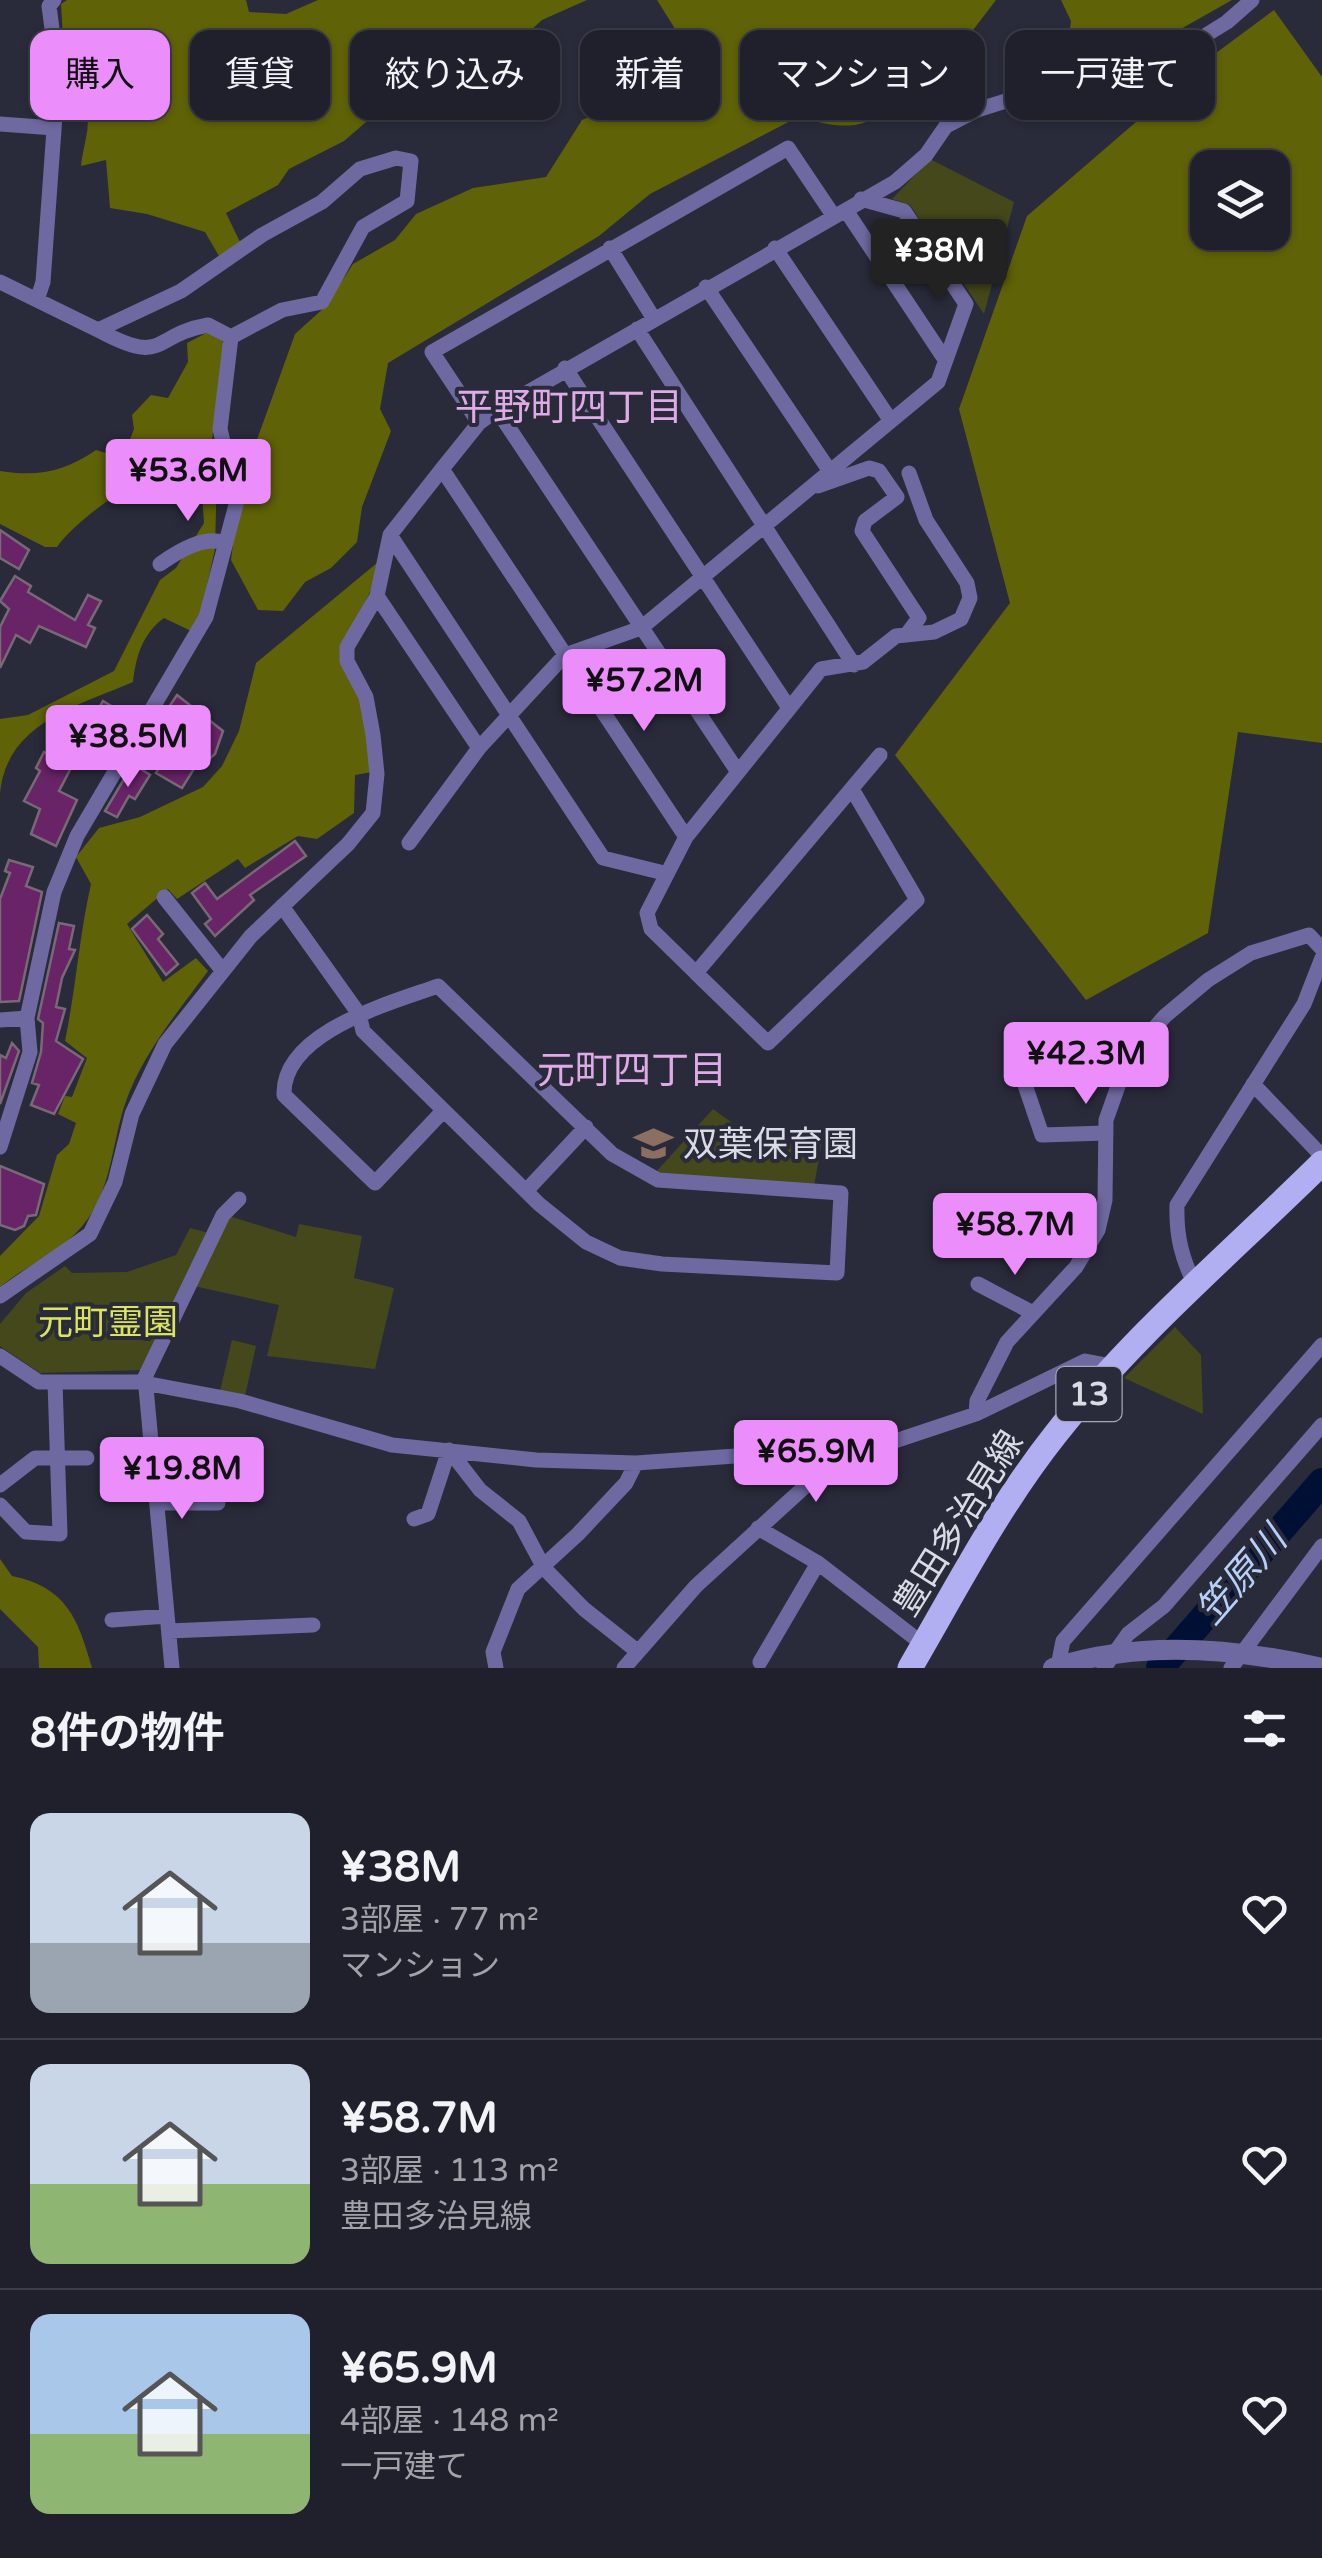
<!DOCTYPE html>
<html lang="ja">
<head>
<meta charset="utf-8">
<style>
  body { margin:0; font-family:"Varela Round","Noto Sans JP",sans-serif; background:#272834; color:#f1f3f6; height:100vh; display:flex; flex-direction:column; font-size:38px; white-space:nowrap }
  * { box-sizing:border-box; margin:0 }
  p { font-size:32px; color:#a1a3a9 }
  .icon { flex:none; width:55px; height:55px; fill:none; stroke:currentColor; stroke-width:2; stroke-linecap:round; stroke-linejoin:round }
  .map { position:relative; height:1668px; overflow:hidden }
  .drawer { display:flex; flex-direction:column; background:#1f202c; flex:1 }
  .drawer>* { flex:none }
  .hud { position:absolute; left:30px; top:30px; width:1262px; height:90px; display:flex; gap:20px }
  .controls { position:absolute; left:1190px; top:150px; display:grid; gap:20px }
  .controls a { display:grid; place-items:center; width:100px; height:100px; border-radius:20px; background:#1f202c; box-shadow:0 2px 8px #0004,0 0 0 2px #3c3e48; font-size:50px }
  .price { position:absolute; translate:-50% -85px; padding:0 22px; border-radius:10px; background:#eb8dfb; color:#111; font-size:32px; line-height:65px; filter:drop-shadow(0 2px 5px #0008) }
  .price::after { content:''; position:absolute; left:50%; top:60px; width:30px; height:22px; margin-left:-15px; background:inherit; clip-path:polygon(0 0,100% 0,50% 100%) }
  .price.current { background:#222; color:#fff }
  ul { padding:0; list-style:none }
  li { display:flex; align-items:center; gap:30px; height:250px; padding:0 30px }
  li+li { border-top:2px solid #3c3e48 }
  li span { display:grid; place-items:center; flex:none; width:280px; height:200px; border-radius:20px; color:#555 }
  li>.icon { margin-inline-start:auto }
  span .icon { width:120px; height:120px; fill:#fffc; stroke-width:1 }
  li b { font-size:42px }
  h2 { display:flex; justify-content:space-between; align-items:center; height:120px; padding:0 30px; font-size:42px }
  .pill { padding:0 35px; border-radius:20px; background:#1f202c; box-shadow:0 2px 8px #0004,0 0 0 2px #3c3e48; font-size:35px; line-height:90px }
  .pill.current { background:#eb8dfb; color:#111 }
  .map>svg:first-child { display:block }
  .green { fill:#45481a }
  .forest { fill:#5f6206; fill-rule:evenodd }
  .lines { fill:none; stroke-linecap:round; stroke-linejoin:round }
  .river { stroke:#001035; stroke-width:28 }
  .building { fill:#682466; stroke:#786976; stroke-width:2.5 }
  .minor { stroke:#6e6aa1; stroke-width:15 }
  .tertiary { stroke:#6e6aa1; stroke-width:20 }
  .primary { stroke:#b2aef2; stroke-width:25 }
  .labels { text-anchor:middle; stroke-width:8; stroke-linejoin:round; paint-order:stroke }
  .shield { fill:#292b3a; stroke:#a4a6b2; stroke-width:2.5 }
  .shield-label { font-size:32px; font-weight:bold; fill:#d9dbe5 }
  .poi-label { font-size:35px; fill:#d9dbe5; stroke:#292b3a; text-anchor:start }
  .park-label { font-size:35px; fill:#dce45a; stroke:#292b3a }
  .street-label { font-size:35px; fill:#d9dbe5; stroke:#292b3a }
  .neighbourhood-label { font-size:38px; fill:#dfabe7; stroke:#292b3a }
  .water-label { font-size:38px; font-style:italic; fill:#b6d0f9; stroke:#292b3a }
</style>
</head>
<body>
<div class="map">
<svg width="1322" height="1668" viewBox="0 0 1322 1668">
  <rect width="100%" height="100%" fill="#292b3a"/>
  <path class="green" d="M930,159L1014,202L984,314L910,205L892,199Z
    M713,1109L745,1132L822,1141L814,1187L654,1174Z
    M229,1216L296,1237L299,1224L362,1236L354,1278L394,1288L375,1369L267,1356L279,1305L185,1284L144,1370L40,1373L0,1346V1324L26,1293L65,1266L72,1273L127,1272L176,1255L190,1228L216,1235Z
    M1175,1327L1201,1355L1203,1414L1124,1378Z
    M232,1340L256,1346L245,1396L220,1391Z"/>
  <path class="forest" d="M67,0H246L249,12L286,14L318,0H587L542,20L518,42L542,76C500,110 479,103 429,92L448,28L393,31L374,88L373,116L344,141L289,169L278,185L226,213L241,244L219,256L205,232L147,214L110,208L106,160L81,166C84,135 101,110 66,90L61,4Z
    M657,0H996L954,55L920,67C889,120 861,139 800,116L650,194L599,236L388,363L380,409L391,431L362,507L357,542L331,568L305,582L283,611L258,610L231,560L240,487L295,334L325,307L353,264L395,240L416,214L473,188L546,177L582,120L625,102L677,32Z
    M1061,0H1232L1179,30L1064,72L1071,21Z
    M1274,10L1322,77V743L1238,732L1208,933L1086,1000L895,755L1010,603L959,409L1027,216L1136,122L1159,83L1212,56ZM1208,168H1272V232H1208Z
    M208,332L220,337L224,345L211,448L217,468L215,549L201,612L191,631L164,618C142,634 136,657 133,682C78,706 7,722 0,793V719L28,715L114,671L160,580L176,568L204,523L202,494C195,489 184,479 175,477C141,470 75,521 57,547H45L0,524V471C38,477 64,472 96,450L123,458L134,429L132,415L151,395L168,398L188,362L187,343Z
    M377,563L372,588L346,640L362,699L372,772L355,775L354,813L317,839L298,836L245,868L238,859L177,899L168,889L127,924L163,982L196,958L208,971C177,1013 140,1057 124,1107C110,1152 111,1199 75,1234C54,1254 23,1268 0,1287V1256L39,1216L57,1155L69,1144L76,1123L58,1114L65,1096L72,1097L87,1058L65,1041C76,988 79,937 91,884L76,857L99,828L140,817L203,787L222,766L239,731L256,663Z
    M0,1559L12,1576C66,1587 78,1618 92,1668H39L38,1647L0,1609Z"/>
  <g class="lines">
    <path class="river" d="M1160,1668L1322,1482"/>
  </g>
  <path class="building" d="M0,530L29,550L19,569L0,558Z
    M15,576L31,586L28,592L75,620L88,595L101,601L88,625L95,628L86,647L39,626L30,643L16,635L0,668V627L9,609L0,601Z
    M177,695L223,731L215,754L208,760L202,756L182,788L156,773L165,757L144,744Z
    M103,701L133,719L120,741L102,729L83,766L70,760Z
    M44,752L72,766L59,791L77,800L56,846L31,834L40,809L24,801L40,771L36,768Z
    M133,764L150,775L135,799L129,796L117,817L105,811Z
    M295,841L306,856L250,895L254,900L215,936L205,924L211,919L192,893L205,883L217,899Z
    M9,860L33,867L26,886L42,892L19,1001L0,1002V899L10,873L5,871Z
    M147,915L163,934L158,939L178,964L166,975L132,929Z
    M59,923L74,926L69,949L75,950L62,978L56,1007L65,1009L56,1041L83,1059L54,1114L31,1105L39,1085L32,1083L41,1052L43,1023L38,1019Z
    M12,1043L19,1051L0,1104V1055L6,1058Z
    M0,1166L44,1184L36,1215L28,1216L24,1226L15,1230L0,1225Z"/>
  <g class="lines">
    <path class="minor" d="M0,124L54,128
      M847,212L944,358
      M610,248L654,319
      M775,248L891,421
      M0,282L98,330L181,291L262,235L322,202L360,169L396,158L411,161L407,201L363,227L322,302L282,310L231,337L220,429L237,501L206,617L77,836L54,892L27,1018L30,1052L0,1147
      M706,287L829,470
      M38,297L43,282L58,74L49,6L54,0
      M637,329L854,665
      M98,330C166,367 151,335 208,325L231,337
      M565,368L789,708
      M497,410L738,772
      M479,423L432,352L788,148L833,215
      M442,469L686,837
      M818,486L869,468L879,471L897,497L865,521L862,531L919,618L907,634
      M390,535L603,858L664,873
      M160,564C178,551 204,535 226,543
      M377,596L479,748L565,655L641,628L938,382L966,304L904,211L861,199
      M852,789L917,900L768,1043L696,973L880,755
      M409,843L479,748
      M164,897L222,970
      M282,906L359,1014L363,1031L539,1204L586,1242L620,1258L662,1264L837,1273L841,1193L658,1180L612,1154L438,986C391,1003 282,1032 284,1095L375,1183L443,1111
      M696,973L651,929L647,913L686,837L821,669L863,662L896,636L934,632L961,619L970,598L967,583L926,520L909,473
      M0,1020L27,1018
      M1024,1082L1042,1135L1106,1133
      M1253,1084L1322,1156
      M526,1191L586,1127
      M978,1284L1031,1312
      M1196,1287C1182,1259 1176,1237 1177,1205L1304,1004L1322,958
      M0,1296L90,1234L115,1182L132,1114L165,1044L251,936L348,844L373,813L377,774L373,735L366,697L347,661V647L377,596L390,535L442,469L479,423L497,410L895,182L926,155L946,126L977,110L1198,40L1227,22L1252,0
      M0,1356L39,1382H139L240,1401L392,1445L536,1460L636,1463L880,1446L976,1414L1085,1361L1112,1366
      M976,1414L977,1401L1007,1342L1076,1267L1098,1230L1105,1200L1106,1120L1128,1058L1165,1016L1208,980L1251,953L1309,935L1322,949
      M449,1450L480,1490L519,1521L544,1568L584,1609L637,1651
      M0,1485L35,1458H87
      M159,1503H218
      M0,1505L26,1532L60,1534L55,1382
      M414,1519L428,1514L449,1450
      M758,1528L818,1563L924,1645
      M112,1620L167,1616
      M169,1631L313,1625
      M760,1662L818,1563
      M1058,1666L1063,1641L1322,1345
      M172,1668L145,1377L223,1215L239,1199
      M496,1668L493,1652L518,1589L578,1534L626,1483L636,1463
      M624,1668L696,1586L845,1450
      M1104,1668L1128,1634L1164,1606L1322,1425
      M1231,1668L1322,1546"/>
    <path class="tertiary" d="M1053,1668C1138,1640 1236,1648 1322,1668"/>
    <path class="primary" d="M910,1668C956,1589 998,1507 1055,1435C1133,1335 1232,1252 1322,1163"/>
  </g>
  <defs>
    <symbol id="school-bare" viewBox="-9 -9 18 18"><path d="M0-5L7-2L0 1L-7-2ZM-4 1L0 2.5L4 1V4Q0 6-4 4Z" fill="#8d6e63" stroke="#292b3a" stroke-width="2.5" paint-order="stroke"/></symbol>
  </defs>
  <g fill-rule="evenodd">
    <use href="#school-bare" x="626" y="1116" width="55" height="55"/>
  </g>
  <g class="labels">
    <rect class="shield" x="1056.5" y="1367" width="65" height="54" rx="8"/>
    <g class="shield-label">
      <text x="1089" y="1405">13</text>
    </g>
    <g class="poi-label">
      <text x="683" y="1156">双葉保育園</text>
    </g>
    <g class="park-label">
      <text x="108" y="1334">元町霊園</text>
    </g>
    <g class="street-label">
      <text transform="translate(958 1523) rotate(-58)" y="12">豊田多治見線</text>
    </g>
    <g class="neighbourhood-label">
      <text x="569" y="420">平野町四丁目</text>
      <text x="632" y="1083">元町四丁目</text>
    </g>
    <g class="water-label">
      <text transform="translate(1241 1575) rotate(-49)" y="13">笠原川</text>
    </g>
  </g>
</svg>
<div class="controls">
<a><svg class="icon" aria-label="layers" viewBox="0 0 24 24"><path d="M12 4l9 5-9 5-9-5zM3 14l9 5 9-5"/></svg></a>
</div>
<b class="price current" style="left:939px;top:304px">¥38M</b>
<b class="price" style="left:188px;top:524px">¥53.6M</b>
<b class="price" style="left:644px;top:734px">¥57.2M</b>
<b class="price" style="left:128px;top:790px">¥38.5M</b>
<b class="price" style="left:1086px;top:1107px">¥42.3M</b>
<b class="price" style="left:1015px;top:1278px">¥58.7M</b>
<b class="price" style="left:816px;top:1505px">¥65.9M</b>
<b class="price" style="left:182px;top:1522px">¥19.8M</b>
<div class="hud">
<a class="pill current">購入</a>
<a class="pill">賃貸</a>
<a class="pill">絞り込み</a>
<a class="pill">新着</a>
<a class="pill">マンション</a>
<a class="pill">一戸建て</a>
</div>
</div>
<section class="drawer">
<h2>8件の物件<svg class="icon" aria-label="filters" viewBox="0 0 24 24"><path d="M4 7h16M4 17h16"/><circle cx="9" cy="7" r="2"/><circle cx="15" cy="17" r="2"/></svg></h2>
<ul>
<li><span style="background:linear-gradient(#c9d6e8 65%,#9aa5b1 0)"><svg class="icon" aria-label="home" viewBox="0 0 24 24"><path d="M3 11l9-7 9 7M6 9v11h12V9"/></svg></span><div><b>¥38M</b><p>3部屋 · 77 m²</p><p>マンション</p></div><svg class="icon" aria-label="heart" viewBox="0 0 24 24"><path d="M12 20l-8-8c-3-5 5-10 8-4 3-6 11-1 8 4z"/></svg></li>
<li><span style="background:linear-gradient(#c9d6e8 60%,#8fb573 0)"><svg class="icon" aria-label="home" viewBox="0 0 24 24"><path d="M3 11l9-7 9 7M6 9v11h12V9"/></svg></span><div><b>¥58.7M</b><p>3部屋 · 113 m²</p><p>豊田多治見線</p></div><svg class="icon" aria-label="heart" viewBox="0 0 24 24"><path d="M12 20l-8-8c-3-5 5-10 8-4 3-6 11-1 8 4z"/></svg></li>
<li><span style="background:linear-gradient(#a9c7e8 60%,#8fb573 0)"><svg class="icon" aria-label="home" viewBox="0 0 24 24"><path d="M3 11l9-7 9 7M6 9v11h12V9"/></svg></span><div><b>¥65.9M</b><p>4部屋 · 148 m²</p><p>一戸建て</p></div><svg class="icon" aria-label="heart" viewBox="0 0 24 24"><path d="M12 20l-8-8c-3-5 5-10 8-4 3-6 11-1 8 4z"/></svg></li>
</ul>
</section>
</body>
</html>
